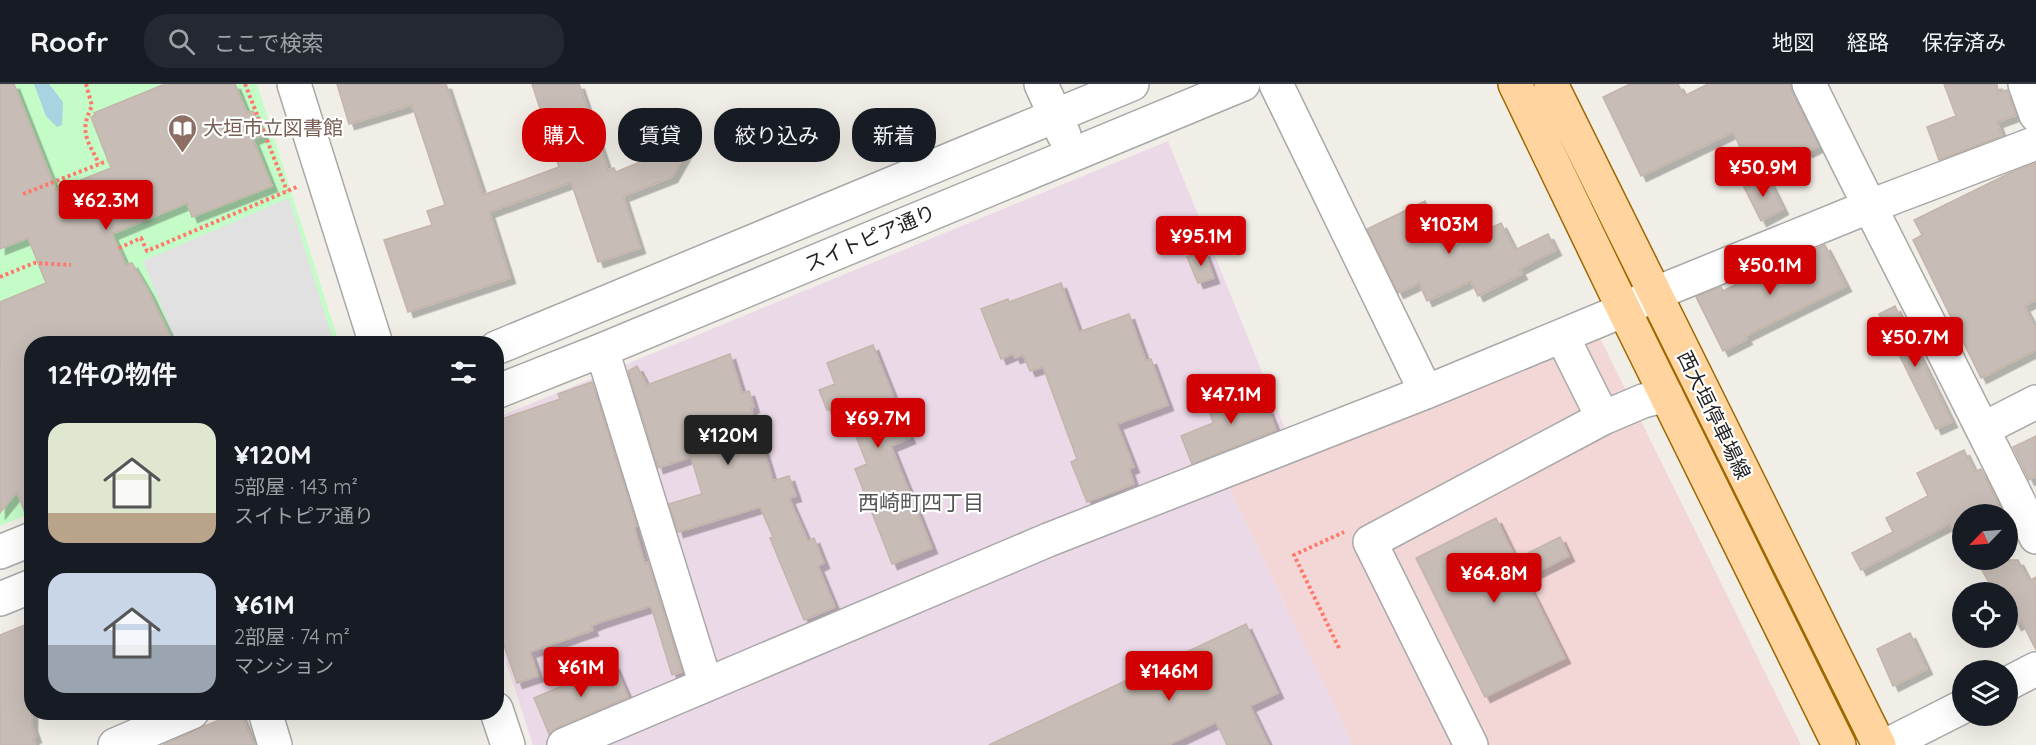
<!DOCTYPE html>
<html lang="ja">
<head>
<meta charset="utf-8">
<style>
  body { margin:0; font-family:Quicksand,"Noto Sans JP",sans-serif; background:#242831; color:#f1f3f6; height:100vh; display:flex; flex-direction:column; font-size:22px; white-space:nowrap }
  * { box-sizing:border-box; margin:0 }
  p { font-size:20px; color:#9ea1a6 }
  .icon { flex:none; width:33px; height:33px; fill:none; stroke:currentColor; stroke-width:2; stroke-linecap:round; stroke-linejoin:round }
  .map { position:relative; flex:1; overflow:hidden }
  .side { position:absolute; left:24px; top:252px; width:480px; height:384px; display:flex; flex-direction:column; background:#171b24; border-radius:24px; box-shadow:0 6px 24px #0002 }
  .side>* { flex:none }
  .top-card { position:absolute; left:522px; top:24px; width:570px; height:54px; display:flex; gap:12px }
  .needle { width:39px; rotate:245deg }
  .buttons { position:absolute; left:1952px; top:420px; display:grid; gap:12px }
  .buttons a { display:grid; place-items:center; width:66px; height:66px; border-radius:50%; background:#171b24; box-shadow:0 6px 24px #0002; font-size:30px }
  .price { position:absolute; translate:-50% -51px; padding:0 14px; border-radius:6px; background:#d10002; color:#fff; font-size:20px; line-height:39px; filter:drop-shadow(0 2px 3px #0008) }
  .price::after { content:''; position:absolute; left:50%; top:36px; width:18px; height:14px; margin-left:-9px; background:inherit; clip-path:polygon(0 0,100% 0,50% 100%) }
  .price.selected { background:#222; color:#fff }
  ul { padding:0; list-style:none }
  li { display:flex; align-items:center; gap:18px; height:150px; padding:0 24px }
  li span { display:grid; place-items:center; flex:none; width:168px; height:120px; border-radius:18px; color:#555 }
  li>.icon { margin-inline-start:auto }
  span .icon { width:72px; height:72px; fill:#fffc; stroke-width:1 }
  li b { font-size:26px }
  h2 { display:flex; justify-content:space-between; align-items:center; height:72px; padding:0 24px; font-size:26px }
  .pill { padding:0 21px; border-radius:24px; background:#171b24; box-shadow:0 6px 24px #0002; font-size:21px; line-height:54px }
  .pill.selected { background:#d10002; color:#fff }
  header { display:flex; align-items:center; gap:36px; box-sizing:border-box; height:84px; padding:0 30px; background:#171b24; border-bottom:2px solid #363941 }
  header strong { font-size:28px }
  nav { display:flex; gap:33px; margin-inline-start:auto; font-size:21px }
  .search { width:420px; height:54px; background:#242831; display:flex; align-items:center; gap:15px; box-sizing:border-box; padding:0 21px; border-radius:24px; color:#9ea1a6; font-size:22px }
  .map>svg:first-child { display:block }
  .commercial { fill:#f2d7d6 }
  .industrial { fill:#ebd9e7 }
  .park { fill:#c4fcc8 }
  .parking { fill:#e1e1e1 }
  .water { fill:#a6d4e0 }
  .building { fill:#c7bdb6; stroke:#c4b4a9; stroke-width:1.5; filter:url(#shadow) }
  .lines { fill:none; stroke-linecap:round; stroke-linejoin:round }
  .minor-casing { stroke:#a8a8a8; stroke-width:36 }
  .major-casing { stroke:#9d6800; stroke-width:36 }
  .path { stroke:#ff786b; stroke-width:4; stroke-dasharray:3 3; stroke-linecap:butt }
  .minor { stroke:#fff; stroke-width:33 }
  .major { stroke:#ffd49e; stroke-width:33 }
  .labels { text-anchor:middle; stroke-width:4.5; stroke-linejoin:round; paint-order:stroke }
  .education-label { font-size:20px; fill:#785e54; stroke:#fff; text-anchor:start }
  .street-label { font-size:20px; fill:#212121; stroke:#fff }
  .neighbourhood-label { font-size:21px; fill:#545454; stroke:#fff }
</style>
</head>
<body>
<header>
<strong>Roofr</strong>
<div class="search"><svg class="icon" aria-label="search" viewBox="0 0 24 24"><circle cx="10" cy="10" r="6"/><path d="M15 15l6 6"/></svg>ここで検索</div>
<nav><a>地図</a><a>経路</a><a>保存済み</a></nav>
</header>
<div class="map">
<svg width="2036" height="661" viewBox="0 0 2036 661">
  <defs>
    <filter id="shadow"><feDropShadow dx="5.5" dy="5.5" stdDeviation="0" flood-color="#0004"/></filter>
  </defs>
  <rect width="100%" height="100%" fill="#f1eee7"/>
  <path class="commercial" d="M1600,254L1801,661H1353L1227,400L1298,374Z"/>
  <path class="industrial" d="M1168,57L1286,347L1227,400L1353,661H533L497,550L496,334Z"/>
  <path class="park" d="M0,0H257L339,259L32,260L31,429L0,442Z"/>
  <path class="parking" d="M289,114L334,259H176L143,177Z"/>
  <path class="water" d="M34,0H49L63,18L62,41L57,43L46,32Z"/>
  <path class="building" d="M0,0H14L56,106L111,84L91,33L95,31L94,29L165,0H235L247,29L253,27L263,51L253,55L272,102L192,133L187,119L112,150L126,181L132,179L148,206L174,260H32V437H28L17,408L0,429V218L46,199L28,154L0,165Z
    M337,0H446L483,111L559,83L532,0H579L608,86L614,84L616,88L693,56L672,93L623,112L640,164L598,178L571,98L489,128L510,194L408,228L384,156L432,141L427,127L445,121L412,21L349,40Z
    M1630,0H1678L1684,12L1708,0H1790L1792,8L1819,62L1807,68L1806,66L1753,91L1733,48L1641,92L1603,13Z
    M1944,0H1997L1998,9L2007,6L2016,31L1997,38L2002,52L1939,76L1927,43L1956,32Z
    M750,34L759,56L755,58L756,60L739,64L730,41Z
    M2036,79V216L2024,222L2036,245V266L1981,294L1913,156L1922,151L1914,136L2010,89Z
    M1766,91L1783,125L1761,137L1743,101Z
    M1425,117L1448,165L1501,139L1515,166L1548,150L1556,166L1519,185L1522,190L1478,212L1471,197L1427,217L1419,199L1398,209L1367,145Z
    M1825,161L1846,202L1745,252L1747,255L1723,267L1696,213L1721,203L1723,207L1773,182Z
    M1204,167L1214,194L1198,199L1187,173Z
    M1061,199L1079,248L1129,230L1146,277L1151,275L1168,321L1117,340L1134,383L1129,385L1134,400L1087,418L1071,378L1077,375L1043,283L1030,287L1023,271L1015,274L1013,270L1001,275L981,225L1008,215L1009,218Z
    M1895,222L1952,338L1936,345L1879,230Z
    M873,261L910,354L891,362L932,464L892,480L855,385L867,380L843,320L827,326L819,306L835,300L827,279Z
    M730,270L742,309L749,307L754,323L751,324L773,397L789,392L796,412L789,414L808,457L814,454L824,479L818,482L835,523L804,536L770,454L773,453L760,423L678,448L669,420L702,410L691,373L658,384L628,287L637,282L647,301Z
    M592,298L637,442L634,443L645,480L648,478L682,588L672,591L651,522L601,538L591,542L593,546L530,568L538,592L517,599L496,538V337L560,315L558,310Z
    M1258,299L1276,346L1192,380L1181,352L1213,339L1210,329L1229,322L1225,312Z
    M2036,352V392L2029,396L2013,363Z
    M1964,366L1975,388L1981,385L1998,419L1996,420L2001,430H1962V466L1949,440L1861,486L1852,469L1893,448L1886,434L1928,412L1917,389Z
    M1496,434L1516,475L1560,453L1569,472L1525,494L1565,574L1485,613L1416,474Z
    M1976,476H2018L2029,497L2036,493V566L2022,538L2016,541L2007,523V508H2000L1998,505L1994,507Z
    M32,538V642L36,653L33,655L35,661H0V551Z
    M1246,540L1278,609L1250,622L1269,661H1227L1216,638L1168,661H989Z
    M1910,549L1927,585L1893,602L1877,565Z
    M614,580L628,613L557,644L549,650L534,614Z
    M240,628L254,661H163L202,643Z"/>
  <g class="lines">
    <defs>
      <path id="minor" d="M294,0L376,260
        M1041,0L1064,51
        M1276,0L1426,308
        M1809,0C1883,152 1962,301 2036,453
        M2025,0L2036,31
        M1562,252L1603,334
        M496,264L1132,0
        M602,266L706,601
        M496,308L602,266L1243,0
        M1983,345L2036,318
        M0,468L32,455
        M0,515L32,502
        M2007,600L2036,585
        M496,625L508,661
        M265,628L275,661
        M115,661L192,628
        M564,661L1048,456L1426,308L1624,226L1654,210L1868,123L2036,59
        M1471,661L1370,458L1603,334L1643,317L1666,311
        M1887,661L1962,623"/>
      <path id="major" d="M1515,0L1624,226L1839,661
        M1551,0L1879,661"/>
    </defs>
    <use href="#minor" class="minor-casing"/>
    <use href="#major" class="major-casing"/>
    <path class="path" d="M86,0L92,22C79,48 87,55 99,80
      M245,0L287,107
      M23,110L107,77
      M119,164L141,154L147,167L299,102
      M0,193L34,179L71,181
      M1339,564L1294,471L1344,448"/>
    <use href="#minor" class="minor"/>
    <use href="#major" class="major"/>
  </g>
  <defs>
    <symbol id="library-pin" viewBox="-11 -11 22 30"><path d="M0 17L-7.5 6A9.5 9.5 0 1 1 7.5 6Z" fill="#8d6e63" stroke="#fff"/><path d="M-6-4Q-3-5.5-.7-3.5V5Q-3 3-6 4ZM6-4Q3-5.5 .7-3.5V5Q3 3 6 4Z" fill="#fff"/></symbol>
  </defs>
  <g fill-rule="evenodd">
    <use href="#library-pin" x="166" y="28" width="33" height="45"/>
  </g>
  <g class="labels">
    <g class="education-label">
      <text x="203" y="51">大垣市立図書館</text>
    </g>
    <g class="street-label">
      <text transform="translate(870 154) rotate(-23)" y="7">スイトピア通り</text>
      <text transform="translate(1714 331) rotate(64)" y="7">西大垣停車場線</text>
    </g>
    <g class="neighbourhood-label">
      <text x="921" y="426">西崎町四丁目</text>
    </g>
  </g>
</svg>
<div class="buttons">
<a><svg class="needle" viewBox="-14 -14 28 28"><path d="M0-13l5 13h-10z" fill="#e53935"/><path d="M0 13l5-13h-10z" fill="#9ea1a6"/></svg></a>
<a><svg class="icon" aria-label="locate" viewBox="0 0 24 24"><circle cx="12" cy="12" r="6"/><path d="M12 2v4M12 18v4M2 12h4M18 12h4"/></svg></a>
<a><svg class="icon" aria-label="layers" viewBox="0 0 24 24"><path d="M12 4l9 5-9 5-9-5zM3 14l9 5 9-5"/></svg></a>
</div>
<b class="price" style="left:1763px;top:114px">¥50.9M</b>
<b class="price" style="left:106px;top:147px">¥62.3M</b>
<b class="price" style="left:1449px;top:171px">¥103M</b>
<b class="price" style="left:1201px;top:183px">¥95.1M</b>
<b class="price" style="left:1770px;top:212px">¥50.1M</b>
<b class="price" style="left:1915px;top:284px">¥50.7M</b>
<b class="price" style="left:1231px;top:341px">¥47.1M</b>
<b class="price" style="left:878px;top:365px">¥69.7M</b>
<b class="price selected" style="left:728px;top:382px">¥120M</b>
<b class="price" style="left:1494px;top:520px">¥64.8M</b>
<b class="price" style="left:581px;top:614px">¥61M</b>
<b class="price" style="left:1169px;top:618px">¥146M</b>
<div class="top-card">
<a class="pill selected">購入</a>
<a class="pill">賃貸</a>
<a class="pill">絞り込み</a>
<a class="pill">新着</a>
</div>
<section class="side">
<h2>12件の物件<svg class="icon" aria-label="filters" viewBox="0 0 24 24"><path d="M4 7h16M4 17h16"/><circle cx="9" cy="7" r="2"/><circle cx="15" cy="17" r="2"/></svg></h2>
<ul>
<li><span style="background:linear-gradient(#dfe7d0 75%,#b9a48a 0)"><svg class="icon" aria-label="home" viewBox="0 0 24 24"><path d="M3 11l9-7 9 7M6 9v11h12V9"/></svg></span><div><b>¥120M</b><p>5部屋 · 143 m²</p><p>スイトピア通り</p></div></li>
<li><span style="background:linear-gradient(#c9d6e8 60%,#9aa5b1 0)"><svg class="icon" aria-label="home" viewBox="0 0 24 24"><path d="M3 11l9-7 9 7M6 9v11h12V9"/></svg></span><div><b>¥61M</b><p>2部屋 · 74 m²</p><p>マンション</p></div></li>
</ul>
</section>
</div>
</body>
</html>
